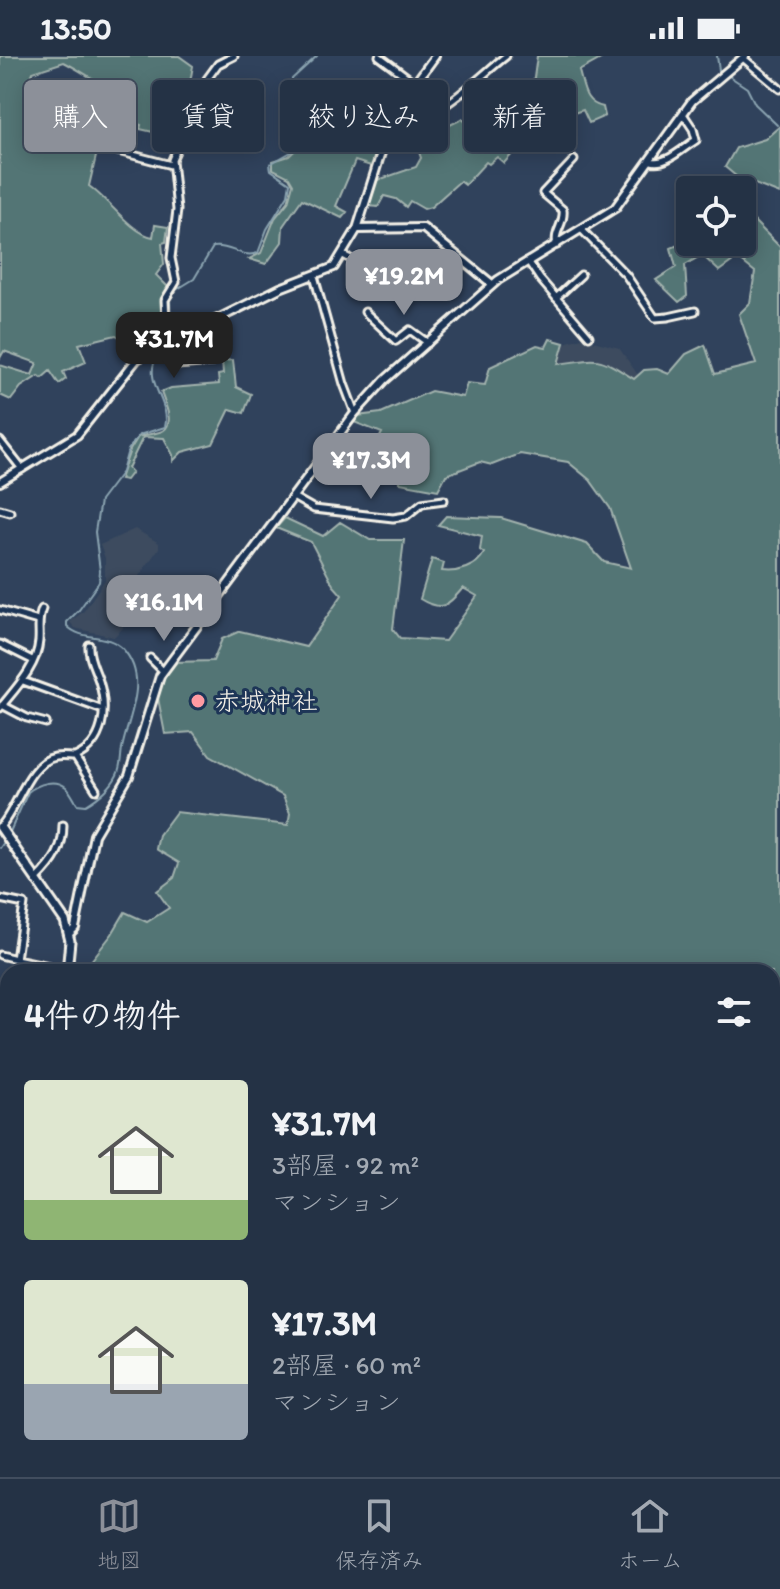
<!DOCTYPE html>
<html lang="ja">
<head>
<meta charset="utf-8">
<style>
  body { margin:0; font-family:Itim,"Klee One",sans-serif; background:#303e50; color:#f1f3f6; height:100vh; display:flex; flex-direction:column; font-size:30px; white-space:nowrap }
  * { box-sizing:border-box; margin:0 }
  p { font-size:26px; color:#a3aab3 }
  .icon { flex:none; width:44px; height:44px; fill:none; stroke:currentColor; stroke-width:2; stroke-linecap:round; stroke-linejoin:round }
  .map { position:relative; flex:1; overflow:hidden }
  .side { position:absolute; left:0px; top:908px; width:780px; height:514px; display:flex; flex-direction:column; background:#243245; border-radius:24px 24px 0 0; box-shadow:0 4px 20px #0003,0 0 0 2px #414d5e }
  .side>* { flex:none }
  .hud { position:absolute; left:24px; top:24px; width:732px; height:72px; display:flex; gap:16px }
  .fabs { position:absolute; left:676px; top:120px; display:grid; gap:16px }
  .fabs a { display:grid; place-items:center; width:80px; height:80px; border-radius:8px; background:#243245; box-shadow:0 4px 20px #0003,0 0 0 2px #414d5e; font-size:40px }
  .price { position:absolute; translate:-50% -68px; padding:0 18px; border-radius:16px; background:#8c9099; color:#fff; font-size:26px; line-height:52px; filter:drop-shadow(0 2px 4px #0008) }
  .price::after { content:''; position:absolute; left:50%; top:48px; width:24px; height:18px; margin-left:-12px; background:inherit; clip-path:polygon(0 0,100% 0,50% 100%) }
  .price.on { background:#222; color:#fff }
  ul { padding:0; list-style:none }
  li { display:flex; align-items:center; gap:24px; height:200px; padding:0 24px }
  li span { display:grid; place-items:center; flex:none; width:224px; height:160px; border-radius:8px; color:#555 }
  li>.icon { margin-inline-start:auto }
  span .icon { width:96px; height:96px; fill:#fffc; stroke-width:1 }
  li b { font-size:34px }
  h2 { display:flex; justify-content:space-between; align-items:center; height:96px; padding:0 24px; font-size:34px }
  .pill { padding:0 28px; border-radius:8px; background:#243245; box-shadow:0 4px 20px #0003,0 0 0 2px #414d5e; font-size:28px; line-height:72px }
  .pill.on { background:#8c9099; color:#fff }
  .status { display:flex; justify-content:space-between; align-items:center; height:56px; padding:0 40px; background:#243245; direction:ltr }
  .status svg { height:22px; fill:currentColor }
  .tabs { display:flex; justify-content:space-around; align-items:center; height:112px; border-top:2px solid #414d5e; background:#243245; font-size:22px; color:#a3aab3 }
  .tabs a { display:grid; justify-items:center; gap:4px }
  .tabs .on { color:#8c9099 }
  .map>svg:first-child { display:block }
  .built { fill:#3d4c5f }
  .green { fill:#527575; stroke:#a3b3ae; stroke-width:2 }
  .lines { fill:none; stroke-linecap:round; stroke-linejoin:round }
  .stream { stroke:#8ba4b1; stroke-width:2 }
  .minor-casing { stroke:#f4f1e8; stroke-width:11 }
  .tertiary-casing { stroke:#f4f1e8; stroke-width:12 }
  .secondary-casing { stroke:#f4f1e8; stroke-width:13 }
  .minor { stroke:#1d3557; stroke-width:5 }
  .tertiary { stroke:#1d3557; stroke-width:6 }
  .secondary { stroke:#1d3557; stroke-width:7 }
  .poi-dot { fill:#ff9aa2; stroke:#1d3557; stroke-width:3 }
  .labels { text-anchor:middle; stroke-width:6; stroke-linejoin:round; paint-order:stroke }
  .poi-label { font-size:26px; fill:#f4f1e8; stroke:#1d3557; text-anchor:start }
</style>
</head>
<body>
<div class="status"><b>13:50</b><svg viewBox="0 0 49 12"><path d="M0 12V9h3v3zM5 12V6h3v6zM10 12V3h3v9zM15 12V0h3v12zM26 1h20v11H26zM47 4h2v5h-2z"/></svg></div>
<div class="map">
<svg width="780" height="1421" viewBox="0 0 780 1421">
  <rect width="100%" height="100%" fill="#30425c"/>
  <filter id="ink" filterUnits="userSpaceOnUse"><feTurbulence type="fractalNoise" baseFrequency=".0125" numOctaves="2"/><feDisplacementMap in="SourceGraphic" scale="16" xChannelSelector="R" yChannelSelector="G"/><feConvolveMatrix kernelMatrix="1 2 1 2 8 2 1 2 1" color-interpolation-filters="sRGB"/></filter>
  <g filter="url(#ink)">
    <path class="built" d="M582,282L619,292L638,319L634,324L605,305L593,302L557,308L564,287Z
      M135,473L159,487V492L124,541L123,572L114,581L75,572L70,566L84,555L105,524V502L100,489Z"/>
    <path class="green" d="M0,0H179L193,10L182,69L153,76L140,73L141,69L123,64L128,44C106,32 87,18 64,6L33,16L26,33L46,51L54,69L66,85L82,89V92L97,96L89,130C108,143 132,178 153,181L155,169L168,171L166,186L162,187L164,208L156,219L168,231L162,241L163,266L140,293L116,279L79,288L86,306L63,316L66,323L59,328L50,315L42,322L38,320L21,331L11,344L0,339V309L32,319L37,307L4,295L0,302Z
      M537,0H606L579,15C584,32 584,47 603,51L605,60L589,67L583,54L564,60L563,69L556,71L546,82L531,88L525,84L504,107L497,101L489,108L486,106L465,129L460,125L431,151L424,153L410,145L406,151L396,143L384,140L378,151L368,150L375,125L416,111L421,102L419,96L422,94L415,77L388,85L393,71L436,60L444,72L462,63L466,66L471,62L469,60L486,46L491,50L498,43L502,47L519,33L523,35L533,29Z
      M314,41L317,42L319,56L336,63L347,61L371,77L372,82L380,85L371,110L355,105L336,150L347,156L342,162L302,143L283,170L282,186L266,208L249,203L261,197L275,162L288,146L293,128L289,121L273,113V105L289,100L318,72Z
      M780,70V138L737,121L725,111L736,92L765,83Z
      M751,162L780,191V1421H490L488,1414H772V916H87V910L112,878L125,856L147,866L169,852L157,835L174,822L179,807L156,793L159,779L176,756L288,769L290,757L283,740L210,699L193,676L165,678L157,637L173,606L213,605L222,583L240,575L306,591L342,539L333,529L311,486L276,472L285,462L323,480L340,466L370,484H404L393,573L400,582L445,585L477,540L463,532C448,550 441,556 420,543L432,503L444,507L442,515C457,517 477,511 484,497L480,494L482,480L438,469L446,460L501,462L587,488L604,506L631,512L610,452L590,424L568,406L520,398L492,409L480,406L446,419L438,434L400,427L398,410L392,408L371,433L353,424L371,399L382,377L354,366L357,360L381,357L431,335L463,341L467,327L485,329L490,311L537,289L546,291L550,283L564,287L558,308C601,302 596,299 634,323L644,314L657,313L669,318L686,298L705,289L715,318L756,308L739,258L750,247L755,216L740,204L733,205L719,215L702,199L685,209L687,240L679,246L656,224L676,211L671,192L690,184L742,186V180Z
      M233,304L236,331L251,338L244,357L230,353L213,388L182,396L173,405V399L164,382L143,381L128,412L132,416L126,424L120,423L130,394L138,381C145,378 159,378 164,374C175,366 164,346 161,336L171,332L219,328L218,319L223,318L222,305Z
      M26,1414H185L179,1421H29Z"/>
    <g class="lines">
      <path class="stream" d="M717,0L719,14
        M729,20L747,32L755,48L777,69
        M779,72L780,73
        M171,281L170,243L176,234L194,223L213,191C230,188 241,203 258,197L267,173L288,139L290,127L271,114L270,108L291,96L317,71L312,42L302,35L291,33L292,23L317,0
        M9,778L28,736C38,728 55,722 66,731C70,735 74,743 77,748L86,749C98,742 111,731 117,719C122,710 120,698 123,688C130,657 149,622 123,593C107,576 83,586 67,570V566L79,554L99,526L100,515L95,476L100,445L122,416L128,394L139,379L165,371C171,349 147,329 154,307C156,301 163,296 167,292
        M0,792L6,783
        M0,1132L7,1148L8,1161
        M8,1180V1181
        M0,1272L8,1259
        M537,1421V1414"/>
      <defs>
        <path id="minor" d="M379,0L415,27
          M743,2L780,33
          M62,61L68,82L171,109
          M391,65C429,75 478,21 506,0
          M651,105C665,110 683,92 696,84L693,73L683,58
          M582,174L626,219L655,262L668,261L695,255
          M557,189C553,176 565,168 563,154L543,137L574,104
          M343,199L362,209
          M528,205L540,223L589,280
          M314,220L344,328L355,357
          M556,242L581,219
          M365,256L396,285L410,274L428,287
          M174,284L177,309L213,306
          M167,287L165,244L176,226L171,202L177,154L172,104L207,23L218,8L234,0
          M0,385L22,413
          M293,441L314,453L393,462L406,460L422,447L444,444
          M0,453L10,456
          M0,554L38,565
          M184,556L199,566
          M0,588L32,604
          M150,602L163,615
          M23,625L103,654
          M2,649L27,662L46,667
          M0,652C15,633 37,611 39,585C40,573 37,565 42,553
          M75,701L96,734
          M0,771C17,754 27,706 55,701C61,700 68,701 75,701C104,688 108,654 99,625C95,613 88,601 89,589
          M37,823C54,806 63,793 63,769
          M0,843L24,848L16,903L0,899
          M16,903L67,914
          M321,1414L332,1421
          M184,1421L188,1414
          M195,1421L206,1414
          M233,1421L243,1414
          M307,1421L319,1414"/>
        <path id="tertiary" d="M357,173L423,172L492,228
          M0,426L77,379L137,303L280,232L334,211L357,173L391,65L406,40L435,0
          M69,878L75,872L94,779L129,720L160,620L355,357L385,324L498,224L615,152L692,45L745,0
          M0,980L8,988
          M0,1314L8,1328"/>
        <path id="secondary" d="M0,771L65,865L70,885L67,916
          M8,1354V1373
          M20,1414L23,1421"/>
      </defs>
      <use href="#minor" class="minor-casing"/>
      <use href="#tertiary" class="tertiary-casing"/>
      <use href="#secondary" class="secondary-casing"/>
      <use href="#minor" class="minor"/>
      <use href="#tertiary" class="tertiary"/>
      <use href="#secondary" class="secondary"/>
    </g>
  </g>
  <circle class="poi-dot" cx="198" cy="645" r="8"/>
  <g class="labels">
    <g class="poi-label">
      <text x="214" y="654">赤城神社</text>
    </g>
  </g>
</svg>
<div class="fabs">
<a><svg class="icon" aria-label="locate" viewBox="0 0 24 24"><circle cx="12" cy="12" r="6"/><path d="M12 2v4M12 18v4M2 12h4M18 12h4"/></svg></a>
</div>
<b class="price" style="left:404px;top:261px">¥19.2M</b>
<b class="price on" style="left:174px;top:324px">¥31.7M</b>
<b class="price" style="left:371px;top:445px">¥17.3M</b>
<b class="price" style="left:164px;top:587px">¥16.1M</b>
<div class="hud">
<a class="pill on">購入</a>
<a class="pill">賃貸</a>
<a class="pill">絞り込み</a>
<a class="pill">新着</a>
</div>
<section class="side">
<h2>4件の物件<svg class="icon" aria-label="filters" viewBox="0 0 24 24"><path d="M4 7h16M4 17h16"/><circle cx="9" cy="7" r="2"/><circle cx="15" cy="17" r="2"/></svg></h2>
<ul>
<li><span style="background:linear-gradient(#dfe7d0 75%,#8fb573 0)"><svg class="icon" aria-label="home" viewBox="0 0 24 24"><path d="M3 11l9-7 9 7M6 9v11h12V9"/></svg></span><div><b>¥31.7M</b><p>3部屋 · 92 m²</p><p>マンション</p></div></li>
<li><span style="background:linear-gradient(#dfe7d0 65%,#9aa5b1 0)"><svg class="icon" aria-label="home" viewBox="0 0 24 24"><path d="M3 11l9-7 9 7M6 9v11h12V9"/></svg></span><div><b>¥17.3M</b><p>2部屋 · 60 m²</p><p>マンション</p></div></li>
</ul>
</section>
</div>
<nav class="tabs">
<a class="on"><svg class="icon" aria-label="map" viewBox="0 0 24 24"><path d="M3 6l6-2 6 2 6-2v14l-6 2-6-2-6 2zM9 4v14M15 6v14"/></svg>地図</a>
<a><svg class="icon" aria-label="saved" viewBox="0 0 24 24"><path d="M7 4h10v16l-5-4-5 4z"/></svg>保存済み</a>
<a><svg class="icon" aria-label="home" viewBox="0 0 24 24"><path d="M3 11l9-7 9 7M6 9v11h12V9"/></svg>ホーム</a>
</nav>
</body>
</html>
